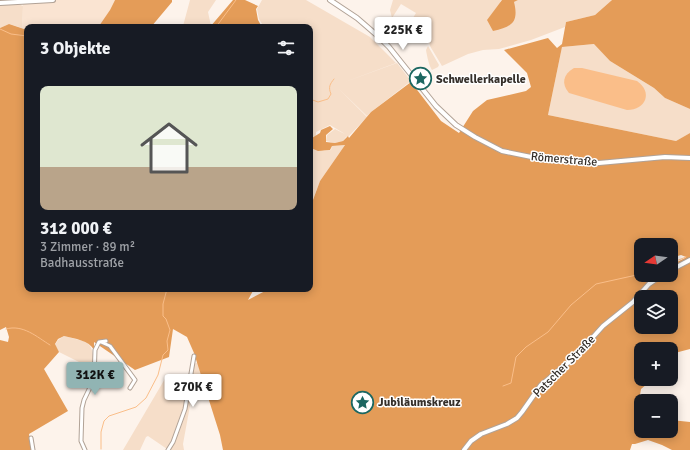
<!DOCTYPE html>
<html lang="de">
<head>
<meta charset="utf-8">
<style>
  body { margin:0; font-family:Signika,sans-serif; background:#242831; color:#f1f3f6; height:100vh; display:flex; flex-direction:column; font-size:15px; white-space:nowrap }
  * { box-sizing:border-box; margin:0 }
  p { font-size:13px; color:#9ea1a6 }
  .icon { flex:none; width:22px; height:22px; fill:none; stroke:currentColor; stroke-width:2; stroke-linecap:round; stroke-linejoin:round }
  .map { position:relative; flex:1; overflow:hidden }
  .side { position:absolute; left:24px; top:24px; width:289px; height:268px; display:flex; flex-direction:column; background:#171b24; border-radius:8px; box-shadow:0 2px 10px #0003 }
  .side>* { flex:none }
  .needle { width:26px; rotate:257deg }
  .tools { position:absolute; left:634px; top:238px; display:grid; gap:8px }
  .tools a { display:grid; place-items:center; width:44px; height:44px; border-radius:8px; background:#171b24; box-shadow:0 2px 10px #0003; font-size:20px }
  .price { position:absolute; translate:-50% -34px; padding:0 9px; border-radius:4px; background:#fff; color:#222; font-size:13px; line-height:26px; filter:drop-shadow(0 1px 2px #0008) }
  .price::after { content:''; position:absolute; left:50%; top:24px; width:12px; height:9px; margin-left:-6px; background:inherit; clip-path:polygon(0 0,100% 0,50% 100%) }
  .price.on { background:#91b4b3; color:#111 }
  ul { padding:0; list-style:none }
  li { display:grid; align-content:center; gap:8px; height:212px; padding:0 16px }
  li+li { border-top:1px solid #363941 }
  li span { display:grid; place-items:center; height:124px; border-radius:8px; color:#555 }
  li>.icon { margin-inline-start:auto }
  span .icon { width:72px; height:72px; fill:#fffc; stroke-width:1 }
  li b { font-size:17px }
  h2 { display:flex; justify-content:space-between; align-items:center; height:48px; padding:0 16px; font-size:17px }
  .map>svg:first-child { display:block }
  .built { fill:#fae4d2 }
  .green { fill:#f6dec9 }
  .forest { fill:#e49c58; fill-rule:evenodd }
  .water { fill:#fabe89 }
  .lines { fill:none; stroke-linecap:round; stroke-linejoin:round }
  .stream { stroke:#fabe89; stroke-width:1 }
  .minor-casing { stroke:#b1a296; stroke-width:5 }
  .secondary-casing { stroke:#b1a296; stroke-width:6 }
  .minor { stroke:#fff; stroke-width:3 }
  .secondary { stroke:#fff; stroke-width:4 }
  .labels { text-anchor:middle; stroke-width:3; stroke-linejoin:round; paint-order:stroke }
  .poi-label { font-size:12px; font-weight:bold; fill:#352f2a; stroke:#fff; text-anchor:start }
  .street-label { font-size:12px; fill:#352f2a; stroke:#fff }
</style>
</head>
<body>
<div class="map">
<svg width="690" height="450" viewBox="0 0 690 450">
  <rect width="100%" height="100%" fill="#fdf3eb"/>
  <path class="built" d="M23,0H115L110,10L99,26L92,27H27V30L22,28Z"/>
  <path class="green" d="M190,0H216L208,12L211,26L209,27H184L183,26Z
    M262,0H306L370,37L396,63L342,83L397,63L411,81L371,112L367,116L339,89L367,117L349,136L346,137L343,141L335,143L326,141L327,135L335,129L345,134L330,125L316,132V147L324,151L331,150L332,146L345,145L320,181L310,207V27H264L259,19L257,9Z
    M393,0H502L500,2H514L518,0H612L595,15L566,22L565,27L531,40L499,49L483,50L468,54L442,66L430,46L428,38L408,26L416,13L401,4L392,18L390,10Z
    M18,4L23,6L22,28L9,24L0,28V5Z
    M595,44L610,61L654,88L665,98L690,109V133L676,141L548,115L562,47Z
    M428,46L439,65L438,67L432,70C429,66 427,56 426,50Z
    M64,336C90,343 94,340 93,369L59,352L55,345L58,340Z
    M198,362L203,379V386L193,389L183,444L184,450H170C185,428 190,390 194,364Z
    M166,377L188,383C185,404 181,432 167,449L148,436L146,437L140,450H123Z"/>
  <path class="forest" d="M115,0H172V2L151,27H92L99,26L110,10Z
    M233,0H245L258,6L256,9L258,20L262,27H210Z
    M502,0H518L514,2C519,22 512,27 493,31L487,20Z
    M612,0H690V109L665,98L654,88L610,61L594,44L562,47L548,115L676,141L690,133V349L671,354V349H641V379H653L641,389L638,407L641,412V431H671V420L690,422V450H672L662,445L648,440L635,444H632L630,450H223L220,435L194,353L187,337L173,329L169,357L135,370L94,342V350C89,340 75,339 64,336L58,339L55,344L59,352L44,369L68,411L29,434L32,450H0V340L8,342L9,337L6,327L0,330V28L9,24L27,30V289H254L248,300L269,289H310V208L320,181L345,145L332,146L330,150L318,151L311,148L312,138L320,133L321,130L330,126L333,129L326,135V142L335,143L343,141L348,136L349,138L371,112L411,82L441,121L459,133L473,111L487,100L526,91L531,87L527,73L504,50L548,38L557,48L562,44L566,22L595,15ZM641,245H671V258L681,255L686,257L685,258L671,265V275H641ZM641,297H671V327H641Z"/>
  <path class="water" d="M574,68H582L637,81C653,92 646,110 627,110L569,93C561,84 563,74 574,68Z"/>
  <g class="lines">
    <path class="stream" d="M216,27L236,0
      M0,29L11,34L27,36
      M310,99L318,102L328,99L331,94C328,87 330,84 334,79
      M671,263L686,257
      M6,329C23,324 37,337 50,345
      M503,386L511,383L516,357L526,347L548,332L571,305L596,284L641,274
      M101,449V432L104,421L109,416L136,407L146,398L158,375L163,355L168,350L167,341L170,330L166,319L163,316V304L167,289"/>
    <defs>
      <path id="minor" d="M101,342L110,346L135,380L130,388
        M31,438L33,450
        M85,450L81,441L82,408L84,400L94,379L95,350L99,342L106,341
        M168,450L173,442L185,409L194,356"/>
      <path id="secondary" d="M330,0L357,18L379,37L389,47L436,106L456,125L475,137L502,151L546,160L599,163L665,157L690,158
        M0,3L53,0
        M671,270L690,260
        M464,450L471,441L481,434L507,424L517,418L522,412L541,385L575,357L603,326L633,302L649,284L662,275"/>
    </defs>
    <use href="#minor" class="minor-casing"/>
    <use href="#secondary" class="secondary-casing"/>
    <use href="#minor" class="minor"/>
    <use href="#secondary" class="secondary"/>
  </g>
  <defs>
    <symbol id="sight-ring" viewBox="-11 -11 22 22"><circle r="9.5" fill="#fff" stroke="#1c6761" stroke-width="1.5"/><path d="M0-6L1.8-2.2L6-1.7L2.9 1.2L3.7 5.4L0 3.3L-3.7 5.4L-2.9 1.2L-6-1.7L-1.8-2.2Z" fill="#1c6761"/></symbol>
  </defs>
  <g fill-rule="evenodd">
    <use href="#sight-ring" x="408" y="66" width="25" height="25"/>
    <use href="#sight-ring" x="350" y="390" width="25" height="25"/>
  </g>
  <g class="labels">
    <g class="poi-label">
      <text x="436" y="83">Schwellerkapelle</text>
      <text x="378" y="406">Jubiläumskreuz</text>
    </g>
    <g class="street-label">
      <text transform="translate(564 159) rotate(5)" y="4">Römerstraße</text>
      <text transform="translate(564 366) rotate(-45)" y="4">Patscher Straße</text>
    </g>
  </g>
</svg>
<div class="tools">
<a><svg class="needle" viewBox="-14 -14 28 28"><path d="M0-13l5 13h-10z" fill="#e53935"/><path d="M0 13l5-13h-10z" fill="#9ea1a6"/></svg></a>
<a><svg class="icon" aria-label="layers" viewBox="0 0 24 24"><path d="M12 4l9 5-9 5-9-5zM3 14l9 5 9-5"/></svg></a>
<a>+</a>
<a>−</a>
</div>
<b class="price" style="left:403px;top:51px">225K €</b>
<b class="price on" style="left:95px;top:396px">312K €</b>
<b class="price" style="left:193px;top:408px">270K €</b>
<section class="side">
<h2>3 Objekte<svg class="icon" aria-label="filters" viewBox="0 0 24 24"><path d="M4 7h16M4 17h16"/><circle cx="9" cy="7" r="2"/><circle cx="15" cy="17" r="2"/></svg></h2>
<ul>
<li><span style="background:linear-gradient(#dfe7d0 65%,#b9a48a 0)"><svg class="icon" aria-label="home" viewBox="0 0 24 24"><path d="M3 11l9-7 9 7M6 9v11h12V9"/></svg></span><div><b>312 000 €</b><p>3 Zimmer · 89 m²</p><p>Badhausstraße</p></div></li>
</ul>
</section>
</div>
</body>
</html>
